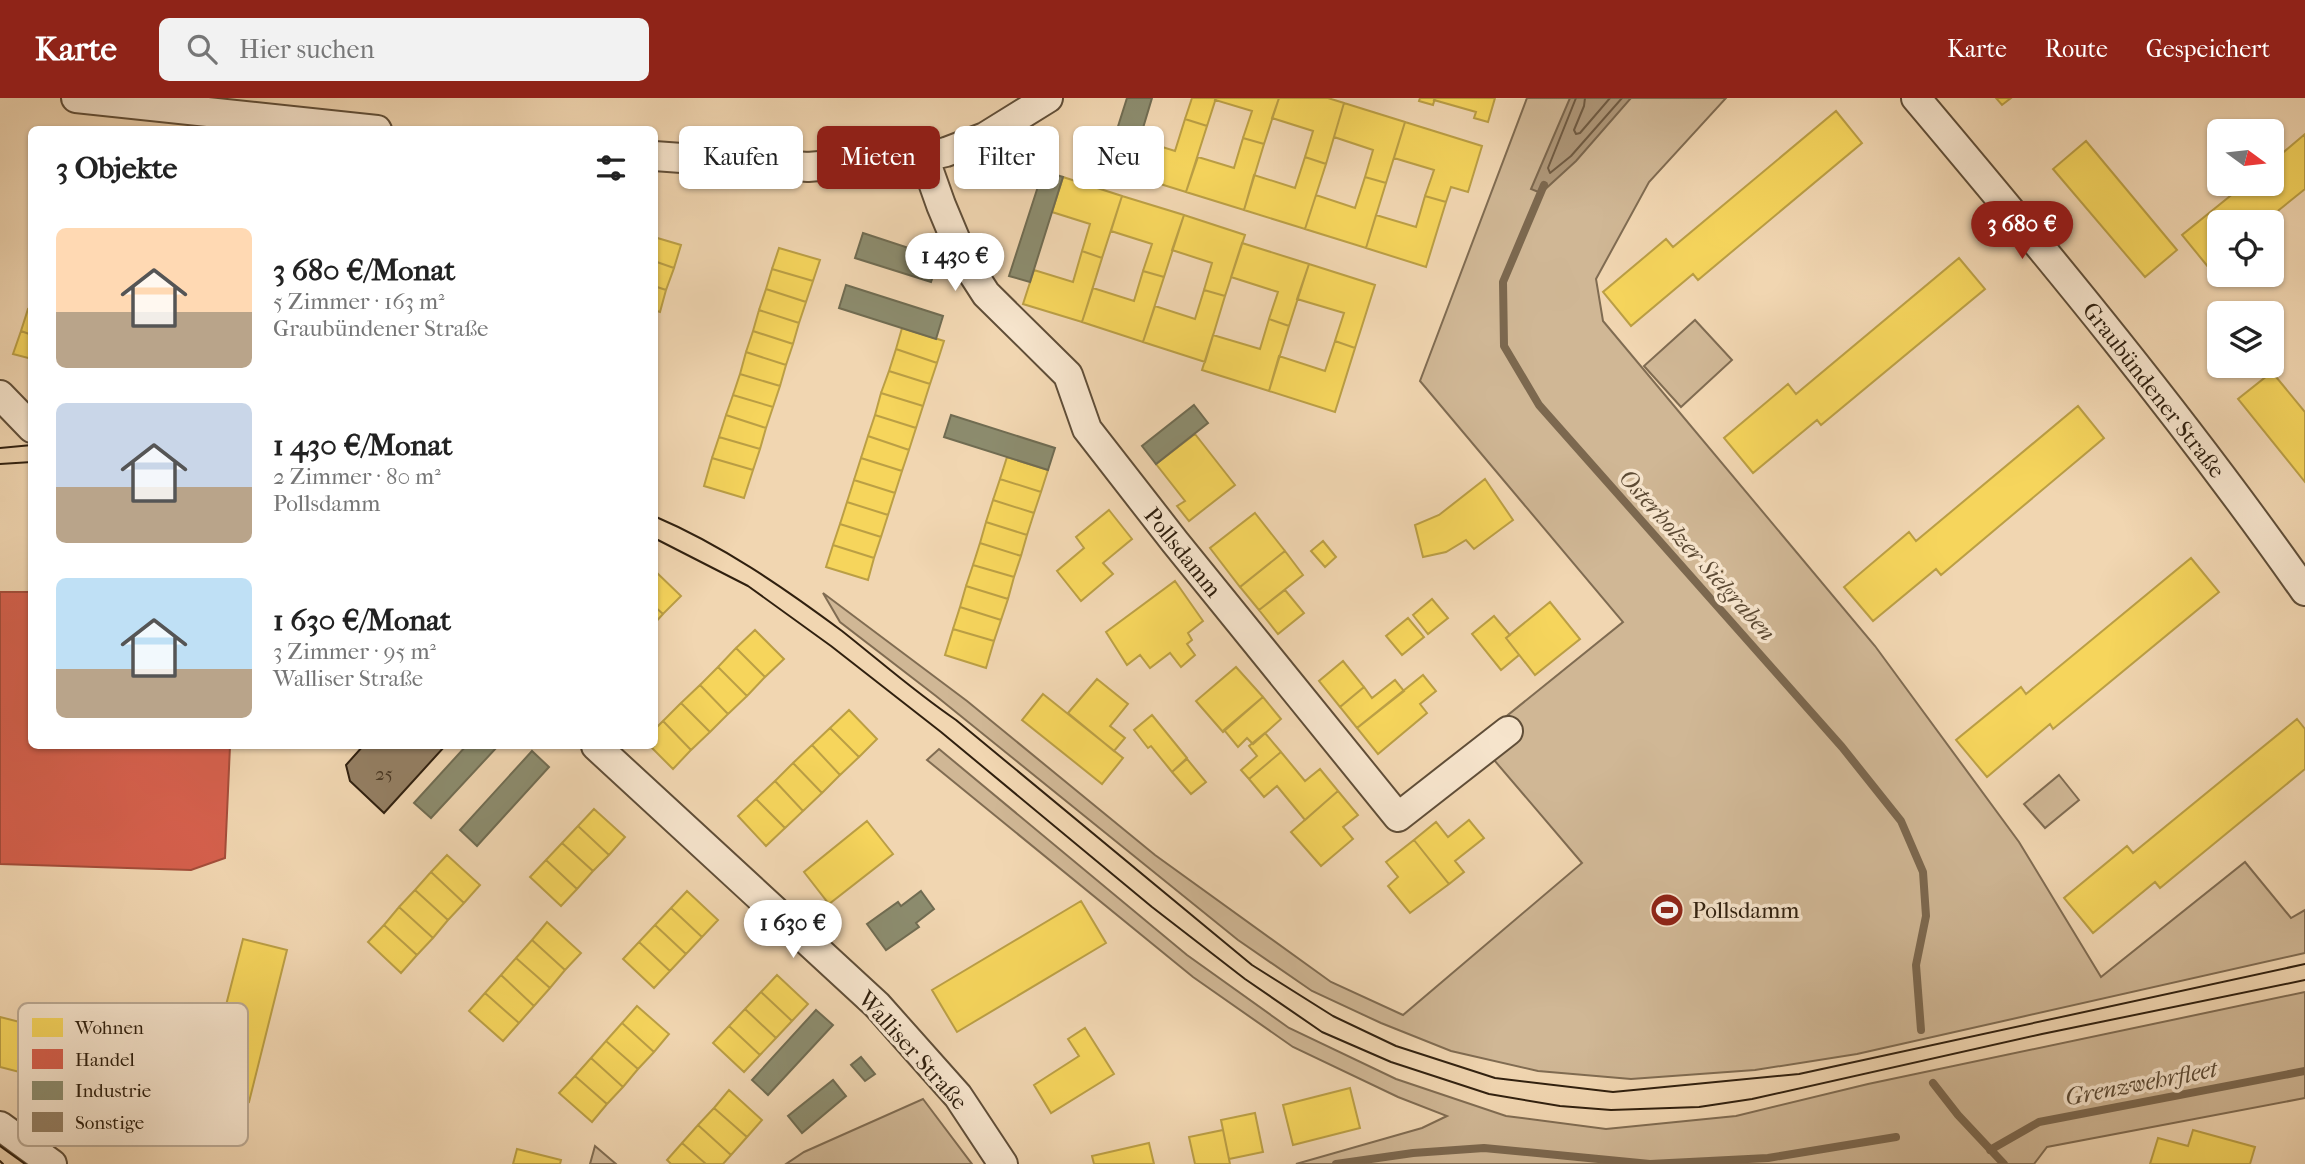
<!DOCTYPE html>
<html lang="de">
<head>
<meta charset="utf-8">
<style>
  body { margin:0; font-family:"IM FELL French Canon",serif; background:#f2f2f2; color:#222; height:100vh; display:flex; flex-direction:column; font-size:26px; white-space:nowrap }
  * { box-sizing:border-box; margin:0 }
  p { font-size:23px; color:#767676 }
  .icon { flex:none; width:38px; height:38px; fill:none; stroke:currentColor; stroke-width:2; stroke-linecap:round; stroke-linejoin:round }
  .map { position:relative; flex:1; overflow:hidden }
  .panel { position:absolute; left:28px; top:28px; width:630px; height:623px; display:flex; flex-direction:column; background:#fff; border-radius:10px; box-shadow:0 2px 5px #0004 }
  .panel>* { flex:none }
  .guide { position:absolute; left:679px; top:28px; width:665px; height:63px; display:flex; gap:14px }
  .needle { width:46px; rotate:105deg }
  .buttons { position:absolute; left:2207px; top:21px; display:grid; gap:14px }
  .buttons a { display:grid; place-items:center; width:77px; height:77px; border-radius:10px; background:#fff; box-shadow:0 2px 5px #0004; font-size:35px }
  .price { position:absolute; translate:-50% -60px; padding:0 16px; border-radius:24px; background:#fff; color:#222; font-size:23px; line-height:46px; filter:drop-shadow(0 2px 4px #0008) }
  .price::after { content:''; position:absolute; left:50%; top:42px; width:21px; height:16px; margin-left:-10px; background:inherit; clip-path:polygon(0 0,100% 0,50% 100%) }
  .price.current { background:#8f2418; color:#fff }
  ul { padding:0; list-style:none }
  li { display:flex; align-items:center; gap:21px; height:175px; padding:0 28px }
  li span { display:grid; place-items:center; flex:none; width:196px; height:140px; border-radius:10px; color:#555 }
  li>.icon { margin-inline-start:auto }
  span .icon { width:84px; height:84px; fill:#fffc; stroke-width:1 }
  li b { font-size:30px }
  h2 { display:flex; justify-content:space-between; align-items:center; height:84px; padding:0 28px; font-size:30px }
  .tag { padding:0 24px; border-radius:10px; background:#fff; box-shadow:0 2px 5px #0004; font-size:24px; line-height:63px }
  .tag.current { background:#8f2418; color:#fff }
  header { display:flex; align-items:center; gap:42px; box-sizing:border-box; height:98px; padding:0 35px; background:#8f2418; color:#fff }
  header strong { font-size:33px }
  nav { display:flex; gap:38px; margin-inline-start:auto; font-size:24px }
  .search { width:490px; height:63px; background:#f2f2f2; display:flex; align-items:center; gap:18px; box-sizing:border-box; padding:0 24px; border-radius:10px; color:#767676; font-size:26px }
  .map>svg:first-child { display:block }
  .green { fill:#d0b795; stroke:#806c52; stroke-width:2 }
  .water { fill:#af987a; stroke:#7c684f; stroke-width:2 }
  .homes { fill:#f6d55c; stroke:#bb9f45; stroke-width:2 }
  .shops { fill:#d6604d; stroke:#a44d3a; stroke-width:2 }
  .industry { fill:#8c8c6e; stroke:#706c52; stroke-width:2 }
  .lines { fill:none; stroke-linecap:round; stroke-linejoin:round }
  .shore { stroke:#705c44; stroke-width:2 }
  .stream { stroke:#7c684f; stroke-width:8 }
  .building { fill:#947f63; stroke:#30200f; stroke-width:2 }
  .minor-casing { stroke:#604e38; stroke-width:32 }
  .minor { stroke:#f6e4cc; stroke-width:28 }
  .tram { stroke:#30200f; stroke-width:2 }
  .labels { text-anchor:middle; stroke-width:7; stroke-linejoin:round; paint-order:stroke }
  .number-label { font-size:19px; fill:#493824 }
  .street-label { font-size:23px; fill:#30200f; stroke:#f6e4cc }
  .poi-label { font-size:23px; fill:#30200f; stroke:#f6e4cc; text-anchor:start }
  .water-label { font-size:24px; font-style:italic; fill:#5c4a34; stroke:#f6e4cc }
  .key { fill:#f6e4cc; stroke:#bba993; stroke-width:2 }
  .key-label { font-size:19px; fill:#30200f }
</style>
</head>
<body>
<header>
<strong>Karte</strong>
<div class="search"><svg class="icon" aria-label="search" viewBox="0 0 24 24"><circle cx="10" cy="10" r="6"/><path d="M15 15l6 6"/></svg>Hier suchen</div>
<nav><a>Karte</a><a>Route</a><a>Gespeichert</a></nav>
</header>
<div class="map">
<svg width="2305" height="1066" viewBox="0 0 2305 1066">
  <rect width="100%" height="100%" fill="#f1d6b1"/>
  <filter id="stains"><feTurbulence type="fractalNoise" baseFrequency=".00286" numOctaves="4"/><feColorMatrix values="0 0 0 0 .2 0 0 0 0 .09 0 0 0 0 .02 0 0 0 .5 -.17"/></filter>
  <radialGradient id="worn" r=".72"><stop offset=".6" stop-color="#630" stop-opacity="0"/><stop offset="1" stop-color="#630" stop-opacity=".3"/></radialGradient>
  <path class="green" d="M1527,0H1726L1649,84L1596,181L1603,223L1875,548L2019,744L2101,879L2245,764L2291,820L2305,812V855L1857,956L1755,972L1631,981L1538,973L1451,953L1381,925L1312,893L1238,842L936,598L840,524L823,495L967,603L1155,757L1331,884L1403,917L1582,765L1477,642L1623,524L1420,283Z
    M1695,222L1732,262L1681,309L1644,268Z
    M939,651L1187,857L1289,930L1396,981L1506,1018L1606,1031L1736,1018L1868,986L2305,894V1000L2047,1049L2034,1066H1296L1422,1030L1447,1018L1398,999L1293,949L1193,879L927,662Z
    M2059,677L2079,702L2045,730L2024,706Z
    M923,1001L972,1066H786L804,1054Z
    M595,1048L616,1066H590Z"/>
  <path class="water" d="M1570,0H1631L1576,63L1541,95L1531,91Z"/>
  <path class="homes" d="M1192,0H1216L1207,28L1185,21Z
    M1216,0H1279L1264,46L1243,40L1252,13L1215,2Z
    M1279,0H1328L1344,5L1326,66L1305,59L1313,33L1272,20Z
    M1420,0H1435L1433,7L1419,3Z
    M1435,0H1495L1488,24L1474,20L1476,14L1434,2Z
    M1996,0H2011L2002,7Z
    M1344,5L1405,24L1386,85L1365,79L1373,52L1334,39Z
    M1836,13L1862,45L1698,182L1693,176L1631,228L1603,194L1666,141L1673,149Z
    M1185,21L1207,28L1186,94L1128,76L1140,42L1175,53Z
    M1405,24L1482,48L1468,94L1451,89L1446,104L1425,98L1434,72L1394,60Z
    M2305,36V91L2264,124H2219V162L2209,170L2182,137L2245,86H2272V64Z
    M1243,40L1264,46L1244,112L1186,94L1198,59L1234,70Z
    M2086,43L2177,152L2145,179L2053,71Z
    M1305,59L1326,66L1305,131L1244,112L1254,77L1295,90Z
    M1063,79L1122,98L1102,160L1082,153L1090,126L1052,114Z
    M1365,79L1386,85L1366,150L1305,131L1316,97L1355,110Z
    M1122,98L1184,117L1164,179L1143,173L1152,146L1111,133Z
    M1425,98L1446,104L1426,169L1366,150L1376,117L1416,129Z
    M1184,117L1245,137L1225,198L1204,192L1212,165L1172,152Z
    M654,139L681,147L674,170L654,163Z
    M1242,145L1309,166L1289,228L1269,221L1278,194L1231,179Z
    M779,150L820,162L813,183L772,171Z
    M1082,153L1102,160L1082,224L1023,206L1034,172L1073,184Z
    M1959,160L1985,191L1821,327L1817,322L1753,375L1724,340L1788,286L1796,296Z
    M654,163L674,170L666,192L654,188Z
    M1309,166L1375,187L1355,250L1335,243L1344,215L1297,201Z
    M772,171L813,183L806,204L766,191Z
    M1143,173L1164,179L1143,244L1082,224L1093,190L1134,203Z
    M654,188L666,192L660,214L654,212Z
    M766,191L806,204L799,225L759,212Z
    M1204,192L1225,198L1205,264L1143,244L1155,208L1195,221Z
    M28,211L32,212V237L21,233Z
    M759,212L799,225L793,246L753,233Z
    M1269,221L1289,228L1269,293L1202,272L1213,237L1260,251Z
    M902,230L944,243L937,265L896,251Z
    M21,233L32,237V261L13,256Z
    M753,233L793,246L786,267L746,254Z
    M1335,243L1355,250L1335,314L1269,293L1279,258L1325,273Z
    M896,251L937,265L930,286L889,273Z
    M746,254L786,267L780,288L740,276Z
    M889,273L930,286L923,308L881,295Z
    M2272,274L2305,314V384L2238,301Z
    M740,276L780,288L773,309L733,297Z
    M881,295L923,308L916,330L875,317Z
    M733,297L773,309L766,330L726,317Z
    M2078,308L2104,340L1941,477L1936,471L1873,523L1844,489L1909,434L1916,443Z
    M726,317L766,330L760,351L719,339Z
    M875,317L916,330L909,352L868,338Z
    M1195,336L1235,387L1189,423L1177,408L1185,403L1156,366Z
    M868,338L909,352L902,373L861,360Z
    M719,339L760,351L753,372L712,360Z
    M1007,359L1048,372L1041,394L1000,381Z
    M712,360L753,372L744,400L704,388Z
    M861,360L902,373L895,395L854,382Z
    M1000,381L1041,394L1034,415L993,402Z
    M1485,381L1513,422L1474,451L1466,442L1446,454L1423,459L1415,427L1439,417Z
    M854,382L895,395L888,417L847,404Z
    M993,402L1034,415L1027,437L986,424Z
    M847,404L888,417L881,439L840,426Z
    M1109,412L1132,441L1103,465L1113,476L1081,503L1057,473L1084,450L1076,439Z
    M1255,415L1285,453L1240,489L1210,450Z
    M986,424L1027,437L1021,458L980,445Z
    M840,426L881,439L874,460L833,447Z
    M1323,443L1336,459L1325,469L1311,453Z
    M980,445L1021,458L1014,479L973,467Z
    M833,447L874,460L868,482L826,469Z
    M1285,453L1303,477L1259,512L1240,489Z
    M2191,460L2219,494L2053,631L2050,626L1987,679L1956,642L2021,589L2026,596Z
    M973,467L1014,479L1008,501L966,488Z
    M654,472L681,498L663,516L654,508Z
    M1175,483L1203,523L1188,535L1192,542L1187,546L1195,557L1181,569L1170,555L1150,570L1140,557L1127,567L1106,534Z
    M966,488L1008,501L1001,522L960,509Z
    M1285,492L1304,515L1278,536L1259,512Z
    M1432,501L1448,520L1428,536L1413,517Z
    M1550,504L1580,541L1535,577L1506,540Z
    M654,508L663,516L654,526Z
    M960,509L1001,522L994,543L953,531Z
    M1494,518L1510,537L1506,540L1519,557L1501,572L1472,536Z
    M1408,520L1424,539L1402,557L1386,538Z
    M953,531L994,543L986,570L945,557Z
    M755,532L784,561L765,579L736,550Z
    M736,550L765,579L747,598L718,569Z
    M1343,563L1364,589L1340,609L1319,583Z
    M718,569L747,598L728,616L700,587Z
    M1236,569L1263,599L1223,634L1196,603Z
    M1423,577L1436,593L1420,606L1427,615L1378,656L1357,630Z
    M1097,581L1128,606L1110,628L1125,640L1114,653L1068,615Z
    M1395,582L1404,593L1357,630L1340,609L1364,589L1372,600Z
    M700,587L728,616L710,634L681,605Z
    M1043,596L1123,660L1102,686L1022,622Z
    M1263,599L1281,621L1253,646L1247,640L1238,649L1224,632Z
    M681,605L710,634L691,652L663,623Z
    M849,612L877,641L859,659L830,630Z
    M1152,617L1187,660L1172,674L1151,648L1148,650L1134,632Z
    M2297,621L2305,631V671L2160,790L2155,784L2093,835L2064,800L2127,748L2133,755Z
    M663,623L691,652L673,671L650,648H654V632Z
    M830,630L859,659L840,677L812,647Z
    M1265,635L1281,654L1249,681L1241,672L1257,658L1249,648Z
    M812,647L840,677L822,695L793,665Z
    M1281,654L1305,683L1320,671L1338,693L1305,722L1277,688L1264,699L1249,681Z
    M1187,661L1206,684L1191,696L1172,674Z
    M793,665L822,695L803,713L775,683Z
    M775,683L803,713L785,730L756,701Z
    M1338,693L1358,717L1343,729L1353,741L1321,768L1291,734Z
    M756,701L785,730L766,748L738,718Z
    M594,711L625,739L609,757L578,728Z
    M1469,722L1484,740L1455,763L1464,774L1449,786L1414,742L1436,724L1448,739Z
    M867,723L893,756L829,806L804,774Z
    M578,728L609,757L593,773L562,745Z
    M1414,742L1449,786L1410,815L1388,788L1398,779L1386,764Z
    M562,745L593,773L577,791L546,762Z
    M447,757L480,787L464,805L431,774Z
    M546,762L577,791L561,808L530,779Z
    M431,774L464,805L448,822L415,792Z
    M415,792L448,822L433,840L399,809Z
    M687,793L718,822L702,839L671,810Z
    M1081,803L1106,845L957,934L932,892Z
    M399,809L433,840L417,857L384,827Z
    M671,810L702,839L686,856L655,827Z
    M547,824L581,855L565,872L532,842Z
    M384,827L417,857L401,875L368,844Z
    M655,827L686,856L670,873L639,844Z
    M243,841L287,852L249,1004L204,993Z
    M532,842L565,872L550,890L516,860Z
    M639,844L670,873L654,890L623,861Z
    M516,860L550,890L534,908L501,877Z
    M501,877L534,908L519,925L485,895Z
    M777,877L808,906L792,923L761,894Z
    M761,894L792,923L776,940L745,911Z
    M485,895L519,925L503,943L469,913Z
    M637,908L669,936L654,954L622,925Z
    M745,911L776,940L760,957L729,928Z
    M0,919L196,969L183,1016L0,969Z
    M622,925L654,954L638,971L606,943Z
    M729,928L760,957L744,974L713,945Z
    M1085,930L1114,976L1051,1015L1034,987L1079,958L1068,941Z
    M606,943L638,971L623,989L591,960Z
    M591,960L623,989L607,1006L575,978Z
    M575,978L607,1006L592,1024L559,995Z
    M1350,990L1360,1030L1293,1047L1283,1007Z
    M729,992L762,1022L747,1039L714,1010Z
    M714,1010L747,1039L731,1057L698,1027Z
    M1255,1015L1263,1054L1229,1061L1221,1022Z
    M698,1027L731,1057L723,1066H706L682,1045Z
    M1223,1032L1230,1066H1195L1189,1039Z
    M2193,1032L2255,1049L2250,1066H2150L2158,1040L2188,1048Z
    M682,1045L706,1066H671L667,1062Z
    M1149,1045L1154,1066H1094L1092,1058Z
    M517,1051L561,1062L560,1066H513Z"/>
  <path class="shops" d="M0,494H32V648H230L225,760L191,772L0,766Z"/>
  <path class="industry" d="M1127,0H1152L1131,70L1107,63Z
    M1043,73L1063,79L1030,184L1009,178Z
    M863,135L939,160L931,184L855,160Z
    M846,187L943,218L936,241L839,210Z
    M1194,307L1208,325L1156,366L1142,348Z
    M951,317L1055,350L1048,372L944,339Z
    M466,648H498L431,720L414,705Z
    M532,653L549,669L477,748L460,732Z
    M921,793L934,811L916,825L919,829L886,852L867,826L898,804L901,808Z
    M816,912L833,927L768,997L752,982Z
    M861,959L875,976L865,983L851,967Z
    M833,982L846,998L802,1035L788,1018Z"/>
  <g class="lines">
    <path class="shore" d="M1576,0L1548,70L1550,75L1571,58L1622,0
      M1585,0L1584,8L1574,32L1576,36L1580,35L1610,0"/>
    <path class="stream" d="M1544,87L1503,184L1504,248L1539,307L1842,649L1901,723L1923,774L1926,818L1916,867L1921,932
      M1933,985L1958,1017L2004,1066
      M1990,1052L2039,1024L2305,973
      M1336,1066L1413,1055L1484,1050L1650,1066L1768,1060L1896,1039"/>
  </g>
  <path class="building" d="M363,648H445L384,715L350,683L346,667Z"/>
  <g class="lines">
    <defs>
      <path id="minor" d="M76,0L377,32
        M1916,0C2051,160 2184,321 2305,493
        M654,58L808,69L924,59L946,54L985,39L1048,0
        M924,59L941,107L964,162L986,196L1068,277L1087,331L1175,444L1398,719L1508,633
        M0,297L32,330
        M596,648L877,907L958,998L1003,1066
        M0,1028L52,1066"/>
    </defs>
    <use href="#minor" class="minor-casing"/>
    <use href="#minor" class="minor"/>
    <path class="tram" d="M0,350L32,347
      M0,366L32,364
      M654,418C722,447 783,489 842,533C880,563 916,595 956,622L1252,867L1333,918L1396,948L1495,980L1613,994L1799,976L2305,866
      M654,440L748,488L831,548L941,634L1152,809L1245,881L1322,934L1391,964L1489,996L1560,1008L1611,1012L1699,1009L1752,1001L2042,936L2305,882
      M0,1048L25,1066
      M0,1063L3,1066"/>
  </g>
  <defs>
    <symbol id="stadium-disc" viewBox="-11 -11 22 22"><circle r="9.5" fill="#8f2418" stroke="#f6e4cc"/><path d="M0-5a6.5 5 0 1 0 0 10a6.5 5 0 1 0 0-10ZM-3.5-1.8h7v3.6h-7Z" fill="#fff"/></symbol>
  </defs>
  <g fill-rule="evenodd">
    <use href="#stadium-disc" x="1648" y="793" width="38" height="38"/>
  </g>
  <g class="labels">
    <g class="number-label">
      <text x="384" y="682">25</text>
    </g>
    <g class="street-label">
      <text transform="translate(2154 292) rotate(52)" y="8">Graubündener Straße</text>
      <text transform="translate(1183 454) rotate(51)" y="8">Pollsdamm</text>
      <text transform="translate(913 952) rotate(48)" y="8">Walliser Straße</text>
    </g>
    <g class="poi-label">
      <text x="1692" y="820">Pollsdamm</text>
    </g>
    <g class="water-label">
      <text transform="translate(1697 457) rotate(48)" y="8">Osterholzer Sielgraben</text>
      <text transform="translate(2141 985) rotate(-11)" y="8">Grenzwehrfleet</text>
    </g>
  </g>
  <rect x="18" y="905" width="230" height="143" rx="10" class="key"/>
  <rect x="32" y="920" width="31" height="19" fill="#f6d55c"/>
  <rect x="32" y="951" width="31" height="20" fill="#d6604d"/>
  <rect x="32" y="983" width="31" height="19" fill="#8c8c6e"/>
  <rect x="32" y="1014" width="31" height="20" fill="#947f63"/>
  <g class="key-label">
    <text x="75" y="936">Wohnen</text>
    <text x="75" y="968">Handel</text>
    <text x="75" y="999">Industrie</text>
    <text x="75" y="1031">Sonstige</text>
  </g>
  <rect width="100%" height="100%" filter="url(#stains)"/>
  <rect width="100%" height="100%" fill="url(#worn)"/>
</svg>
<div class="buttons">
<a><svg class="needle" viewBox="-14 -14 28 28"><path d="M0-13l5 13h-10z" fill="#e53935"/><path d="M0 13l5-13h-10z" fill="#767676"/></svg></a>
<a><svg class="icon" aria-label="locate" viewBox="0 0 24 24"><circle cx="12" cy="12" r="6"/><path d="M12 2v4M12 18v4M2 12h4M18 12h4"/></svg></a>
<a><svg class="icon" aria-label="layers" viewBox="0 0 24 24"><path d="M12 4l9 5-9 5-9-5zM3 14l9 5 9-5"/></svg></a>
</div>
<b class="price current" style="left:2022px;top:163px">3 680 €</b>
<b class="price" style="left:955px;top:195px">1 430 €</b>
<b class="price" style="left:793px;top:862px">1 630 €</b>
<div class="guide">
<a class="tag">Kaufen</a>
<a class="tag current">Mieten</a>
<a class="tag">Filter</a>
<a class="tag">Neu</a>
</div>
<section class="panel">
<h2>3 Objekte<svg class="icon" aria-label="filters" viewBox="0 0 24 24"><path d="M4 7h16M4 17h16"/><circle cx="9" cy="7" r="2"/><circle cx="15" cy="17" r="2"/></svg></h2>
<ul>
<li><span style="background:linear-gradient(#ffd9b3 60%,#b9a48a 0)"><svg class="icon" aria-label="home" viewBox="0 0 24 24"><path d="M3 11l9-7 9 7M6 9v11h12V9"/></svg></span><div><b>3 680 €/Monat</b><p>5 Zimmer · 163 m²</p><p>Graubündener Straße</p></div></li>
<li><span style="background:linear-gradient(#c9d6e8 60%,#b9a48a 0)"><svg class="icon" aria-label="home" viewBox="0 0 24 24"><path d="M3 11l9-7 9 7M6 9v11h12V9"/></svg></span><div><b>1 430 €/Monat</b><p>2 Zimmer · 80 m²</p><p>Pollsdamm</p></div></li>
<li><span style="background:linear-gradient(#bfe0f5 65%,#b9a48a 0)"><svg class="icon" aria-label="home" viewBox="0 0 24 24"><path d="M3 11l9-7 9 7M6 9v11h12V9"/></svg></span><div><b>1 630 €/Monat</b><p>3 Zimmer · 95 m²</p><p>Walliser Straße</p></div></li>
</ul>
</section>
</div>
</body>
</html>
